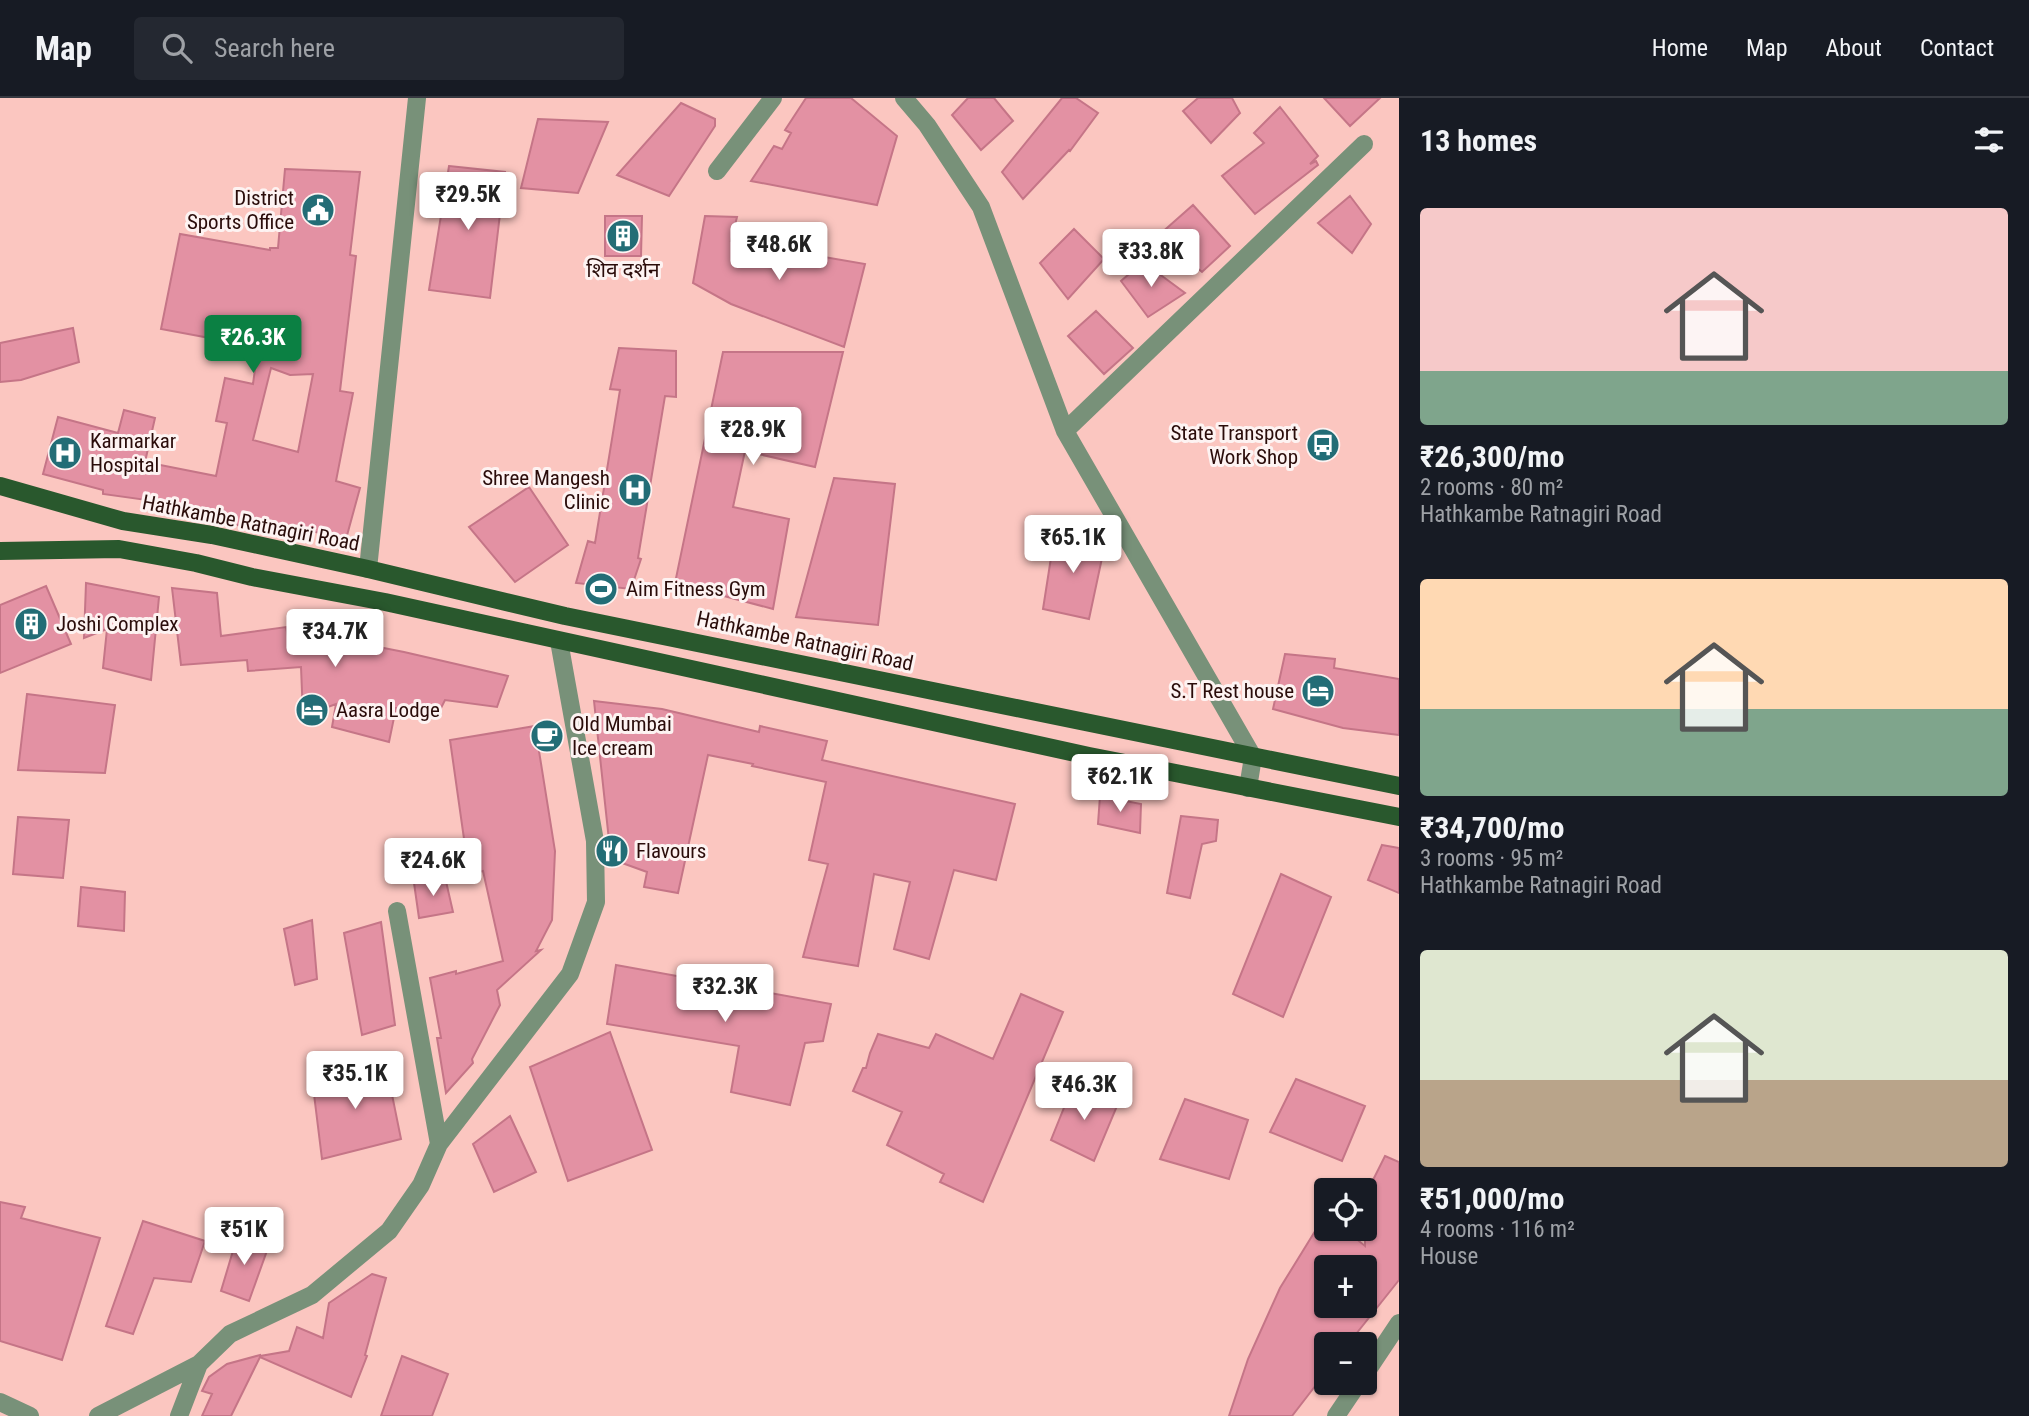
<!DOCTYPE html>
<html lang="en">
<head>
<meta charset="utf-8">
<style>
  body { margin:0; font-family:"Roboto Condensed","Noto Sans Devanagari",sans-serif; background:#242831; color:#f1f3f6; height:100vh; display:flex; flex-direction:column; font-size:26px; white-space:nowrap }
  * { box-sizing:border-box; margin:0 }
  p { font-size:23px; color:#9ea1a6 }
  .icon { flex:none; width:38px; height:38px; fill:none; stroke:currentColor; stroke-width:2; stroke-linecap:round; stroke-linejoin:round }
  .map { position:relative; flex:1; overflow:hidden }
  .details { display:flex; flex-direction:column; background:#171b24; width:630px }
  .details>* { flex:none }
  .tools { position:absolute; left:1314px; top:1080px; display:grid; gap:14px }
  .tools a { display:grid; place-items:center; width:63px; height:63px; border-radius:7px; background:#171b24; box-shadow:0 2px 5px #0004; font-size:35px }
  .price { position:absolute; translate:-50% -60px; padding:0 16px; border-radius:7px; background:#fff; color:#222; font-size:23px; line-height:46px; filter:drop-shadow(0 2px 4px #0008) }
  .price::after { content:''; position:absolute; left:50%; top:42px; width:21px; height:16px; margin-left:-10px; background:inherit; clip-path:polygon(0 0,100% 0,50% 100%) }
  .price.selected { background:#0b8043; color:#fff }
  ul { padding:0; list-style:none }
  li { display:grid; align-content:center; gap:14px; height:371px; padding:0 21px }
  li span { display:grid; place-items:center; height:217px; border-radius:7px; color:#555 }
  li>.icon { margin-inline-start:auto }
  span .icon { width:126px; height:126px; fill:#fffc; stroke-width:1 }
  li b { font-size:30px }
  h2 { display:flex; justify-content:space-between; align-items:center; height:84px; padding:0 21px; font-size:30px }
  header { display:flex; align-items:center; gap:42px; box-sizing:border-box; height:98px; padding:0 35px; background:#171b24; border-bottom:2px solid #363941 }
  header strong { font-size:33px }
  nav { display:flex; gap:38px; margin-inline-start:auto; font-size:24px }
  .search { width:490px; height:63px; background:#242831; display:flex; align-items:center; gap:18px; box-sizing:border-box; padding:0 24px; border-radius:7px; color:#9ea1a6; font-size:26px }
  main { display:flex; flex:1; min-height:0 }
  .map>svg:first-child { display:block }
  .building { fill:#e391a3; stroke:#c57587; stroke-width:2; fill-rule:evenodd }
  .lines { fill:none; stroke-linecap:round; stroke-linejoin:round }
  .minor { stroke:#789179; stroke-width:18 }
  .primary { stroke:#29582d; stroke-width:18 }
  .labels { text-anchor:middle; stroke-width:6; stroke-linejoin:round; paint-order:stroke }
  .poi-label { font-size:21px; fill:#2a0c0a; stroke:#fdf3f2; text-anchor:start }
  .street-label { font-size:21px; fill:#2a0c0a; stroke:#fdf3f2 }
</style>
</head>
<body>
<header>
<strong>Map</strong>
<div class="search"><svg class="icon" aria-label="search" viewBox="0 0 24 24"><circle cx="10" cy="10" r="6"/><path d="M15 15l6 6"/></svg>Search here</div>
<nav><a>Home</a><a>Map</a><a>About</a><a>Contact</a></nav>
</header>
<main>
<div class="map">
<svg width="1399" height="1318" viewBox="0 0 1399 1318">
  <rect width="100%" height="100%" fill="#fbc6c0"/>
  <path class="building" d="M806,0H851L897,38L877,107L751,83L774,48L782,51L791,35L785,32Z
    M968,0H994L1013,23L981,52L952,17Z
    M1062,0H1076L1098,15L1070,53L1069,52L1023,101L1002,74Z
    M1198,0H1232L1240,15L1211,45L1183,13Z
    M1324,0H1380L1350,28Z
    M681,5L715,21V28L669,98L617,77Z
    M1280,9L1318,58L1310,66L1316,63L1318,67L1255,116L1222,78L1264,45L1254,35Z
    M538,21L608,24L578,95L521,90Z
    M449,68L505,74L490,200L429,192Z
    M285,71L360,74L350,157L356,158L340,293L353,295L336,383L360,390L346,441L255,420L253,431L182,413V418L146,408L147,402L103,396V392L43,376L58,319L118,335L124,312L155,320L145,364L216,378L227,325L216,323L225,280L253,286L258,249L161,231L180,136L270,152V150H278ZM271,270L290,277L313,276L298,354L253,342Z
    M1350,98L1371,126L1352,155L1318,125Z
    M1193,107L1230,148L1202,174L1159,137Z
    M605,118H642L641,158H605Z
    M705,118L737,119L731,143L865,166L844,249L731,206L693,185Z
    M1074,131L1104,161L1068,201L1040,165Z
    M1143,164L1185,195L1148,219L1121,183Z
    M1096,213L1133,250L1104,276L1068,238Z
    M73,230L79,264L21,282L0,284V245Z
    M619,250L676,253V299L665,298L638,460L641,461L631,491L576,485L588,443L595,445L620,292L610,291Z
    M723,254H843L815,369L745,353L733,409L789,421L773,511L675,485Z
    M834,380L895,386L878,527L796,519Z
    M529,389L568,447L515,484L469,429Z
    M1055,434L1105,446L1089,521L1043,511Z
    M86,485L159,499L151,582L103,570L107,531L84,540Z
    M46,488L71,546L0,575V507Z
    M172,490L217,495L221,538L286,529L288,539L328,537V539L404,554L508,578L497,609L445,602L440,612L396,610L389,644L332,629L336,606L303,618L301,569L248,573L247,562L181,567Z
    M1285,556L1335,561L1334,570L1399,581V637L1343,630L1273,611Z
    M27,596L115,607L105,675L18,672Z
    M594,603L662,611L759,634L760,628L827,643L822,662L1015,706L996,782L954,772L929,861L894,851L910,784L874,776L858,868L803,859L828,766L809,762L826,684L752,668L753,666L708,657L678,795L644,789L647,774L611,761Z
    M535,628L555,753L552,822L536,853L541,852L497,892L500,907L472,961L473,965L446,995L437,940H441L430,880L456,873V876L503,863L483,773L469,776L450,642Z
    M1100,698L1141,706L1140,735L1098,726Z
    M1181,718L1218,722L1216,743L1202,746L1190,800L1167,795Z
    M18,719L69,722L63,780L13,776Z
    M1382,747L1399,750V795L1368,782Z
    M1281,776L1331,799L1283,919L1233,896Z
    M445,779L453,814L419,820L414,785Z
    M81,789L125,794L124,833L78,828Z
    M312,822L317,881L295,887L284,831Z
    M381,824L395,927L362,937L344,835Z
    M616,867L831,906L823,943L805,945L790,1007L731,994L739,948L607,926Z
    M1021,896L1063,914L983,1104L940,1084L944,1076L887,1047L902,1014L853,993L863,970H866L870,955L878,936L929,950L936,936L993,961Z
    M610,934L652,1052L568,1083L530,969Z
    M386,967L401,1041L322,1061L312,980Z
    M1296,981L1365,1008L1342,1063L1270,1034Z
    M1074,985L1117,1008L1094,1063L1051,1042Z
    M1185,1001L1248,1022L1229,1081L1160,1061Z
    M510,1018L536,1074L494,1094L473,1046Z
    M1385,1058L1399,1064V1182L1348,1246H1326V1274L1292,1318H1229L1248,1261L1280,1190L1317,1130H1343L1365,1148V1098ZM1326,1169H1365V1208H1326Z
    M0,1104L25,1109L21,1120L100,1140L62,1262L0,1243Z
    M143,1123L205,1143L191,1184L154,1180L133,1236L106,1228Z
    M238,1136L269,1147L249,1203L221,1193Z
    M372,1176L386,1180L365,1257L367,1258L351,1299L260,1259L231,1318H202L212,1296L202,1293L209,1279L227,1266L260,1257V1258L289,1253L297,1229L323,1240L329,1205Z
    M402,1258L448,1276L432,1318H381Z"/>
  <g class="lines">
    <path class="minor" d="M904,0L927,27L981,109L1065,333L1253,659L1248,690
      M717,73L773,0
      M1065,333L1364,46
      M368,471L417,0
      M397,813L439,1046
      M1365,1276L1399,1225
      M0,1304L30,1318
      M98,1318L199,1266L230,1236L312,1197L389,1133L421,1087L439,1046L570,876L596,804L595,743L559,543
      M179,1318L199,1266
      M1336,1318L1359,1284"/>
    <path class="primary" d="M0,388L123,423L212,437L368,471L565,518L1399,688
      M0,453L119,451L196,465L252,479L385,504L1089,658L1399,719"/>
  </g>
  <defs>
    <symbol id="civic-disc" viewBox="-11 -11 22 22"><circle r="9.5" fill="#236d76" stroke="#fdf3f2"/><path d="M-.6-6.5H3V-4.5H.6V-3L4-1V1h2V6H-6V1h2V-1L-.6-3ZM-1.2 2.5V6h2.4V2.5Z" fill="#fff"/></symbol>
    <symbol id="building-disc" viewBox="-11 -11 22 22"><circle r="9.5" fill="#236d76" stroke="#fdf3f2"/><path d="M-4-6H4V6H1V3H-1V6H-4ZM-2.5-4.3h1.7v1.8h-1.7ZM.8-4.3h1.7v1.8H.8ZM-2.5-1h1.7V.8h-1.7ZM.8-1h1.7V.8H.8Z" fill="#fff"/></symbol>
    <symbol id="bus-disc" viewBox="-11 -11 22 22"><circle r="9.5" fill="#236d76" stroke="#fdf3f2"/><path d="M-5-6H5V4H4V6H2V4H-2V6H-4V4H-5ZM-3.5-4V0h7V-4ZM-3.5 1.2v1.5H-2V1.2ZM2 1.2v1.5H3.5V1.2Z" fill="#fff"/></symbol>
    <symbol id="hospital-disc" viewBox="-11 -11 22 22"><circle r="9.5" fill="#236d76" stroke="#fdf3f2"/><path d="M-5-5h3v3.5h4V-5h3V5h-3V1.5h-4V5h-3Z" fill="#fff"/></symbol>
    <symbol id="stadium-disc" viewBox="-11 -11 22 22"><circle r="9.5" fill="#236d76" stroke="#fdf3f2"/><path d="M0-5a6.5 5 0 1 0 0 10a6.5 5 0 1 0 0-10ZM-3.5-1.8h7v3.6h-7Z" fill="#fff"/></symbol>
    <symbol id="hotel-disc" viewBox="-11 -11 22 22"><circle r="9.5" fill="#236d76" stroke="#fdf3f2"/><path d="M-6-4.5h1.5V1H6V5H4.5V3h-9V5H-6ZM-4 0a1.8 1.8 0 1 1 3.6 0ZM.5 0V-2.5h3Q6-2.5 6 0Z" fill="#fff"/></symbol>
    <symbol id="cafe-disc" viewBox="-11 -11 22 22"><circle r="9.5" fill="#236d76" stroke="#fdf3f2"/><path d="M-5.5-4.5H6V0H3Q3 3.5 0 3.5H-2.5Q-5.5 3.5-5.5 0ZM3-3.2v2h1.7v-2ZM-6 4.5H4V6H-6Z" fill="#fff"/></symbol>
    <symbol id="restaurant-disc" viewBox="-11 -11 22 22"><circle r="9.5" fill="#236d76" stroke="#fdf3f2"/><path d="M-5-6h1v4h1v-4h1v4h1v-4h1v5L-1.5 .5V6h-2V.5L-5-1ZM5-6V6H3V1.5H1.5Q1.5-4 5-6Z" fill="#fff"/></symbol>
  </defs>
  <g fill-rule="evenodd">
    <use href="#civic-disc" x="299" y="93" width="38" height="38"/>
    <use href="#building-disc" x="604" y="119" width="38" height="38"/>
    <use href="#bus-disc" x="1304" y="328" width="38" height="38"/>
    <use href="#hospital-disc" x="46" y="336" width="38" height="38"/>
    <use href="#hospital-disc" x="616" y="373" width="38" height="38"/>
    <use href="#stadium-disc" x="582" y="472" width="38" height="38"/>
    <use href="#building-disc" x="12" y="507" width="38" height="38"/>
    <use href="#hotel-disc" x="1299" y="574" width="38" height="38"/>
    <use href="#hotel-disc" x="293" y="593" width="38" height="38"/>
    <use href="#cafe-disc" x="528" y="619" width="38" height="38"/>
    <use href="#restaurant-disc" x="593" y="734" width="38" height="38"/>
  </g>
  <g class="labels">
    <g class="poi-label">
      <text x="294" y="107" text-anchor="end">District<tspan x="294" dy="24">Sports Office</tspan></text>
      <text x="623" y="179" text-anchor="middle">शिव दर्शन</text>
      <text x="1298" y="342" text-anchor="end">State Transport<tspan x="1298" dy="24">Work Shop</tspan></text>
      <text x="90" y="350">Karmarkar<tspan x="90" dy="24">Hospital</tspan></text>
      <text x="610" y="387" text-anchor="end">Shree Mangesh<tspan x="610" dy="24">Clinic</tspan></text>
      <text x="626" y="498">Aim Fitness Gym</text>
      <text x="56" y="533">Joshi Complex</text>
      <text x="1294" y="600" text-anchor="end">S.T Rest house</text>
      <text x="336" y="619">Aasra Lodge</text>
      <text x="572" y="633">Old Mumbai<tspan x="572" dy="24">Ice cream</tspan></text>
      <text x="636" y="760">Flavours</text>
    </g>
    <g class="street-label">
      <text transform="translate(251 425) rotate(11)" y="7">Hathkambe Ratnagiri Road</text>
      <text transform="translate(805 543) rotate(12)" y="7">Hathkambe Ratnagiri Road</text>
    </g>
  </g>
</svg>
<div class="tools">
<a><svg class="icon" aria-label="locate" viewBox="0 0 24 24"><circle cx="12" cy="12" r="6"/><path d="M12 2v4M12 18v4M2 12h4M18 12h4"/></svg></a>
<a>+</a>
<a>−</a>
</div>
<b class="price" style="left:468px;top:134px">₹29.5K</b>
<b class="price" style="left:779px;top:184px">₹48.6K</b>
<b class="price" style="left:1151px;top:191px">₹33.8K</b>
<b class="price selected" style="left:253px;top:277px">₹26.3K</b>
<b class="price" style="left:753px;top:369px">₹28.9K</b>
<b class="price" style="left:1073px;top:477px">₹65.1K</b>
<b class="price" style="left:335px;top:571px">₹34.7K</b>
<b class="price" style="left:1120px;top:716px">₹62.1K</b>
<b class="price" style="left:433px;top:800px">₹24.6K</b>
<b class="price" style="left:725px;top:926px">₹32.3K</b>
<b class="price" style="left:355px;top:1013px">₹35.1K</b>
<b class="price" style="left:1084px;top:1024px">₹46.3K</b>
<b class="price" style="left:244px;top:1169px">₹51K</b>
</div>
<section class="details">
<h2>13 homes<svg class="icon" aria-label="filters" viewBox="0 0 24 24"><path d="M4 7h16M4 17h16"/><circle cx="9" cy="7" r="2"/><circle cx="15" cy="17" r="2"/></svg></h2>
<ul>
<li><span style="background:linear-gradient(#f6c9c9 75%,#7fa58c 0)"><svg class="icon" aria-label="home" viewBox="0 0 24 24"><path d="M3 11l9-7 9 7M6 9v11h12V9"/></svg></span><div><b>₹26,300/mo</b><p>2 rooms · 80 m²</p><p>Hathkambe Ratnagiri Road</p></div></li>
<li><span style="background:linear-gradient(#ffd9b3 60%,#7fa58c 0)"><svg class="icon" aria-label="home" viewBox="0 0 24 24"><path d="M3 11l9-7 9 7M6 9v11h12V9"/></svg></span><div><b>₹34,700/mo</b><p>3 rooms · 95 m²</p><p>Hathkambe Ratnagiri Road</p></div></li>
<li><span style="background:linear-gradient(#dfe7d0 60%,#b9a48a 0)"><svg class="icon" aria-label="home" viewBox="0 0 24 24"><path d="M3 11l9-7 9 7M6 9v11h12V9"/></svg></span><div><b>₹51,000/mo</b><p>4 rooms · 116 m²</p><p>House</p></div></li>
</ul>
</section>
</main>
</body>
</html>
